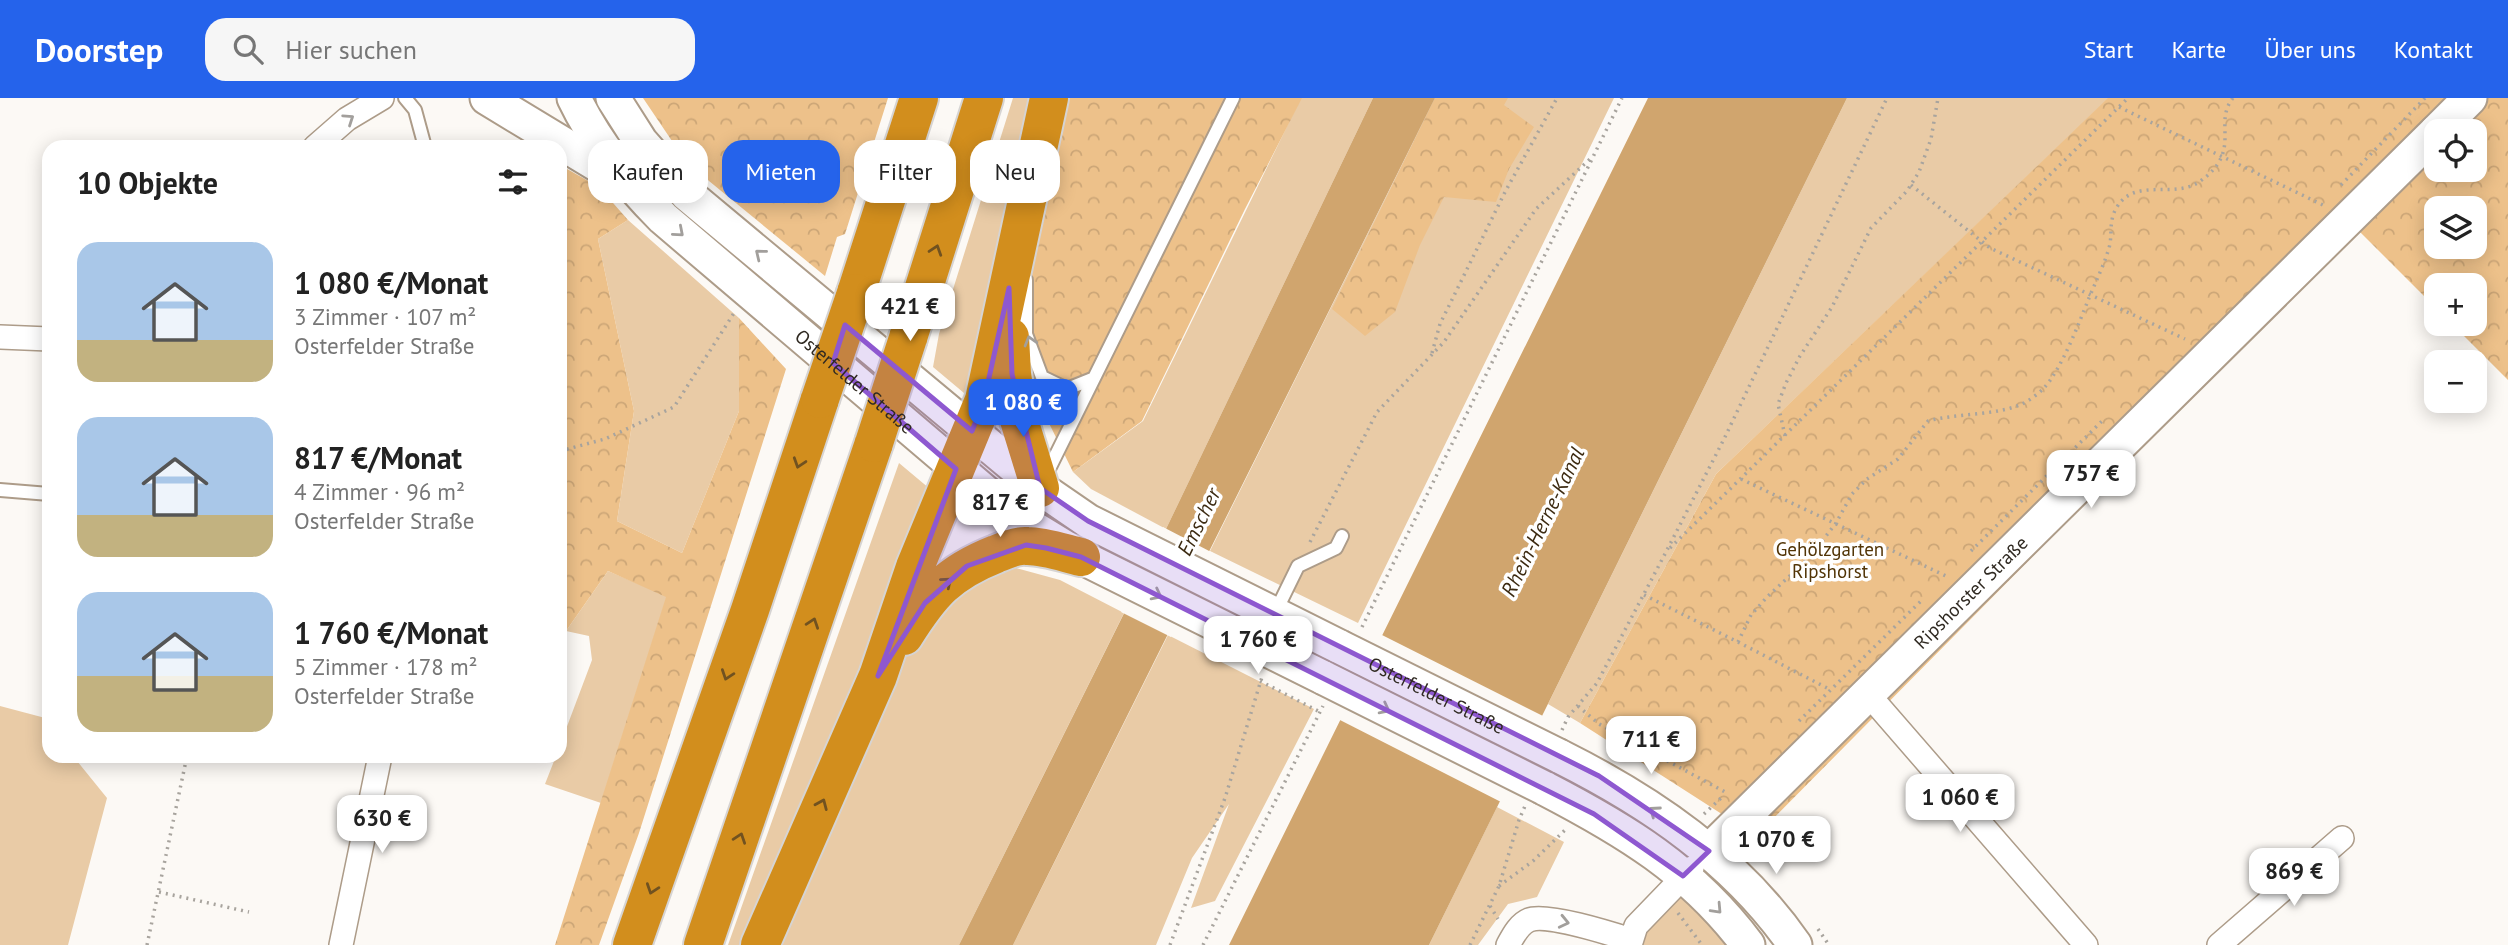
<!DOCTYPE html>
<html lang="de">
<head>
<meta charset="utf-8">
<style>
  body { margin:0; font-family:"PT Sans",sans-serif; background:#f6f6f6; color:#222; height:100vh; display:flex; flex-direction:column; font-size:26px; white-space:nowrap }
  * { box-sizing:border-box; margin:0 }
  p { font-size:23px; color:#767676 }
  .icon { flex:none; width:38px; height:38px; fill:none; stroke:currentColor; stroke-width:2; stroke-linecap:round; stroke-linejoin:round }
  .map { position:relative; flex:1; overflow:hidden }
  .details { position:absolute; left:42px; top:42px; width:525px; height:623px; display:flex; flex-direction:column; background:#fff; border-radius:21px; box-shadow:0 4px 18px #0003 }
  .details>* { flex:none }
  .top-card { position:absolute; left:588px; top:42px; width:665px; height:63px; display:flex; gap:14px }
  .tools { position:absolute; left:2424px; top:21px; display:grid; gap:14px }
  .tools a { display:grid; place-items:center; width:63px; height:63px; border-radius:14px; background:#fff; box-shadow:0 4px 18px #0003; font-size:35px }
  .price { position:absolute; translate:-50% -60px; padding:0 16px; border-radius:14px; background:#fff; color:#222; font-size:23px; line-height:46px; filter:drop-shadow(0 2px 4px #0008) }
  .price::after { content:''; position:absolute; left:50%; top:42px; width:21px; height:16px; margin-left:-10px; background:inherit; clip-path:polygon(0 0,100% 0,50% 100%) }
  .price.current { background:#2563eb; color:#fff }
  ul { padding:0; list-style:none }
  li { display:flex; align-items:center; gap:21px; height:175px; padding:0 35px }
  li span { display:grid; place-items:center; flex:none; width:196px; height:140px; border-radius:21px; color:#555 }
  li>.icon { margin-inline-start:auto }
  span .icon { width:84px; height:84px; fill:#fffc; stroke-width:1 }
  li b { font-size:30px }
  h2 { display:flex; justify-content:space-between; align-items:center; height:84px; padding:0 35px; font-size:30px }
  .pill { padding:0 24px; border-radius:21px; background:#fff; box-shadow:0 4px 18px #0003; font-size:24px; line-height:63px }
  .pill.current { background:#2563eb; color:#fff }
  header { display:flex; align-items:center; gap:42px; box-sizing:border-box; height:98px; padding:0 35px; background:#2563eb; color:#fff }
  header strong { font-size:33px }
  nav { display:flex; gap:38px; margin-inline-start:auto; font-size:24px }
  .search { width:490px; height:63px; background:#f6f6f6; display:flex; align-items:center; gap:18px; box-sizing:border-box; padding:0 24px; border-radius:21px; color:#767676; font-size:26px }
  .map>svg:first-child { display:block }
  .grass { fill:#e9cba6 }
  .forest { fill:url(#forest-crowns); fill-rule:evenodd }
  .water { fill:#d0a56e }
  .pier { fill:#fcf9f5 }
  .lines { fill:none; stroke-linecap:round; stroke-linejoin:round }
  .lane-casing { stroke:#ad9c89; stroke-width:16 }
  .street-casing { stroke:#ad9c89; stroke-width:26 }
  .secondary-casing { stroke:#ad9c89; stroke-width:37 }
  .highway-casing { stroke:#d6d4d3; stroke-width:42 }
  .path { stroke:#a8a49e; stroke-width:3.5; stroke-dasharray:2 5; stroke-linecap:butt }
  .lane { stroke:#fff; stroke-width:12 }
  .street { stroke:#fff; stroke-width:23 }
  .secondary { stroke:#fff; stroke-width:33 }
  .highway { stroke:#d28e1d; stroke-width:38 }
  .secondary-bridge-casing { stroke:#ad9c89; stroke-width:37; stroke-linecap:butt }
  .highway-bridge-casing { stroke:#d6d4d3; stroke-width:42; stroke-linecap:butt }
  .secondary-bridge { stroke:#fff; stroke-width:33 }
  .highway-bridge { stroke:#d28e1d; stroke-width:38 }
  .oneway { stroke:#a29f9c }
  .oneway2 { stroke:#715220 }
  .marked { fill:#8e58d0; fill-opacity:0.2; stroke:#8e58d0; stroke-width:5; stroke-linejoin:round }
  .labels { text-anchor:middle; stroke-width:7; stroke-linejoin:round; paint-order:stroke }
  .street-label { font-size:19px; fill:#302a22; stroke:#fff }
  .park-label { font-size:19px; fill:#513406; stroke:#fff }
  .water-label { font-size:21px; font-style:italic; fill:#3c2a11; stroke:#fff }
</style>
</head>
<body>
<header>
<strong>Doorstep</strong>
<div class="search"><svg class="icon" aria-label="search" viewBox="0 0 24 24"><circle cx="10" cy="10" r="6"/><path d="M15 15l6 6"/></svg>Hier suchen</div>
<nav><a>Start</a><a>Karte</a><a>Über uns</a><a>Kontakt</a></nav>
</header>
<div class="map">
<svg width="2508" height="847" viewBox="0 0 2508 847">
  <defs>
    <pattern id="forest-crowns" width="20" height="18" patternUnits="userSpaceOnUse" patternTransform="scale(1.75)"><rect width="20" height="18" fill="#edc18a"/><path d="M2 6a3 3 0 1 1 6 0M12 15a3 3 0 1 1 6 0" fill="none" stroke="#cca677"/></pattern>
  </defs>
  <rect width="100%" height="100%" fill="#fcf9f5"/>
  <path class="grass" d="M1013,0H1042L967,291L964,295L933,269L939,236Z
    M1301,0H1373L1166,431L1091,391L1073,374L1143,323Z
    M1435,0H1614L1358,525L1210,453Z
    M1847,0H2109L1716,376L1580,625L1548,606Z
    M628,122L739,220V313L682,455L617,423L634,313L598,141Z
    M899,365L936,396L742,847H728Z
    M1001,466L1060,482L1124,515L959,847H781L889,586L924,523Z
    M608,473L667,498L601,705L545,686L556,658H560V647L592,562L589,538L566,533Z
    M1168,537L1314,611L1215,803L1191,810L1229,706L1192,760L1156,847H1013Z
    M0,608L49,621V658H73L107,700L68,847H0Z
    M1497,709L1564,744L1537,799L1508,806L1478,847H1429Z
    M1683,780L1745,847H1631Z"/>
  <path class="forest" d="M643,0H888L845,136L837,139L825,178L709,83L672,43Z
    M1067,0H1302L1245,111L1142,323L1073,374L1018,262L1021,224Z
    M1435,0H1508L1504,7L1534,29L1509,71L1496,104L1444,99L1420,147L1395,214L1365,238L1332,211Z
    M2108,0H2508V282L2452,226H2474V187H2436V210L2357,131L1756,738L1580,625L1716,376ZM2436,33H2474V72H2436ZM2436,110H2474V149H2436Z
    M560,67L599,89L628,122L598,141L634,313L617,423L682,455L739,313V220L786,271L639,735L599,847H555L666,499L608,473L566,533L560,529Z"/>
  <path class="water" d="M1373,0H1435L1013,847H959L1166,431Z
    M1648,0H1847L1429,847H1229Z"/>
  <path class="pier" d="M1163,429L1213,455L1171,539L1121,514Z
    M1380,536L1545,619L1539,632L1373,549Z
    M1345,606L1510,691L1503,705L1338,621Z"/>
  <g class="lines">
    <defs>
      <path id="lane" d="M405,0L415,12L425,49
        M1026,182V236L1042,279L1067,291L1092,281
        M1046,377L1233,0
        M0,392L49,396
        M1275,515L1298,468L1336,450L1342,438"/>
      <path id="street" d="M315,49L347,21L382,0
        M0,239L49,241
        M1868,596L2086,847
        M341,847L380,658
        M1508,847C1513,838 1519,826 1529,822C1546,815 1612,836 1631,842
        M1630,847L1636,828L1692,770
        M2219,847L2342,740"/>
      <g id="secondary">
        <path d="M487,0L616,78"/>
        <path id="s1" d="M574,0C596,46 627,84 663,120L1012,417L1081,459L1324,580"/>
        <path d="M613,0L641,44L687,96L1040,390L1088,423L1340,549"/>
        <path d="M2437,33L2470,0"/>
        <path d="M1559,658C1651,704 1736,762 1795,847"/>
        <path d="M1544,690C1625,732 1692,772 1748,847"/>
        <path id="s2" d="M1709,753L2436,34"/>
      </g>
      <path id="highway" d="M856,195L919,0
        M1010,239L1012,276L1019,322L1040,390
        M908,240L984,0
        M904,538C931,495 948,475 996,456C1005,452 1017,447 1027,448C1045,448 1064,455 1081,459
        M632,847L750,512L820,301
        M703,847L874,345
        M760,847L878,578L915,469L984,302L1049,0"/>
    </defs>
    <use href="#lane" class="lane-casing"/>
    <use href="#street" class="street-casing"/>
    <use href="#secondary" class="secondary-casing"/>
    <use href="#highway" class="highway-casing"/>
    <path class="path" d="M2119,9L2325,108
      M1911,87L1990,150L2185,241
      M2341,87L2425,0
      M1432,255L1440,226L1505,94L1557,0
      M1785,338L1778,306L1786,285L1800,258L1832,209L1871,130L1907,93L1919,74L1931,41L1938,0
      M560,353L605,341L674,309L734,215
      M1741,381L1946,478
      M1310,444L1377,314L1444,244L1536,111L1590,61
      M1670,450L2128,0
      M1971,453L2102,323
      M1644,497L1738,544L1751,517L1768,498L1809,460L1836,425L1852,396L1867,381L1898,361L1928,323C1957,315 1995,318 2022,306C2029,303 2039,295 2044,290C2062,270 2079,225 2089,200C2096,183 2104,167 2109,150C2113,136 2108,123 2117,109C2135,79 2174,101 2199,84C2244,53 2212,26 2233,0
      M1362,529L1622,0
      M1738,544L1829,591
      M1260,583L1320,614
      M1578,608L1599,626L1727,695
      M1799,623L1923,501
      M1562,632L1568,619L1597,585L1666,454L1724,341L1887,0
      M1704,716L1721,700
      M1499,788L1533,763L1565,732
      M159,794L249,814
      M1490,808L1498,821
      M1678,815L1702,847
      M1818,831L1829,847
      M147,847L187,658
      M1170,847L1225,700L1262,579
      M1203,847L1323,608
      M1470,847L1499,788L1519,722L1525,708"/>
    <use href="#lane" class="lane"/>
    <use href="#street" class="street"/>
    <use href="#secondary" class="secondary"/>
    <use href="#highway" class="highway"/>
    <defs>
      <g id="secondary-bridge">
        <path id="s3" d="M1340,549L1559,658"/>
        <path d="M1324,580L1544,690"/>
      </g>
      <path id="highway-bridge" d="M820,301L856,195
        M874,345L908,240"/>
    </defs>
    <use href="#secondary-bridge" class="secondary-bridge-casing"/>
    <use href="#highway-bridge" class="highway-bridge-casing"/>
    <use href="#secondary-bridge" class="secondary-bridge"/>
    <use href="#highway-bridge" class="highway-bridge"/>
  </g>
  <defs><path id="oneway-chevron" d="M-2-3.5L2.5 0L-2 3.5" fill="none" stroke-width="1.6" stroke-linecap="round" stroke-linejoin="round" transform="scale(1.75)"/></defs>
  <g class="oneway">
    <use href="#oneway-chevron" transform="translate(349 21) rotate(-34)"/>
    <use href="#oneway-chevron" transform="translate(679 134) rotate(41)"/>
    <use href="#oneway-chevron" transform="translate(760 156) rotate(-141)"/>
    <use href="#oneway-chevron" transform="translate(1030 243) rotate(-106)"/>
    <use href="#oneway-chevron" transform="translate(1157 497) rotate(27)"/>
    <use href="#oneway-chevron" transform="translate(1385 611) rotate(27)"/>
    <use href="#oneway-chevron" transform="translate(1654 713) rotate(-145)"/>
    <use href="#oneway-chevron" transform="translate(1717 811) rotate(47)"/>
    <use href="#oneway-chevron" transform="translate(1564 824) rotate(13)"/>
  </g>
  <g class="oneway2">
    <use href="#oneway-chevron" transform="translate(936 152) rotate(-72)"/>
    <use href="#oneway-chevron" transform="translate(799 365) rotate(108)"/>
    <use href="#oneway-chevron" transform="translate(947 484) rotate(-40)"/>
    <use href="#oneway-chevron" transform="translate(813 525) rotate(-71)"/>
    <use href="#oneway-chevron" transform="translate(727 577) rotate(109)"/>
    <use href="#oneway-chevron" transform="translate(822 706) rotate(-67)"/>
    <use href="#oneway-chevron" transform="translate(740 740) rotate(-71)"/>
    <use href="#oneway-chevron" transform="translate(652 791) rotate(109)"/>
  </g>
  <path class="marked" d="M1009,190L1012,276L1040,390L1088,423L1599,678L1709,753L1683,778L1594,716L1081,459L1046,450L1026,447L967,468L925,505L878,578L956,371L833,265L845,227L972,333L984,302Z"/>
  <g class="labels">
    <g class="street-label">
      <text dy="7" stroke="none"><textPath href="#s1" startOffset="402">Osterfelder Straße</textPath></text>
      <text dy="7" stroke="none"><textPath href="#s2" startOffset="368">Ripshorster Straße</textPath></text>
      <text dy="7" stroke="none"><textPath href="#s3" startOffset="108">Osterfelder Straße</textPath></text>
    </g>
    <g class="park-label">
      <text x="1830" y="458">Gehölzgarten<tspan x="1830" dy="22">Ripshorst</tspan></text>
    </g>
    <g class="water-label">
      <text transform="translate(1199 424) rotate(-64)" y="7">Emscher</text>
      <text transform="translate(1543 424) rotate(-64)" y="7">Rhein-Herne-Kanal</text>
    </g>
  </g>
</svg>
<div class="tools">
<a><svg class="icon" aria-label="locate" viewBox="0 0 24 24"><circle cx="12" cy="12" r="6"/><path d="M12 2v4M12 18v4M2 12h4M18 12h4"/></svg></a>
<a><svg class="icon" aria-label="layers" viewBox="0 0 24 24"><path d="M12 4l9 5-9 5-9-5zM3 14l9 5 9-5"/></svg></a>
<a>+</a>
<a>−</a>
</div>
<b class="price" style="left:910px;top:245px">421 €</b>
<b class="price current" style="left:1023px;top:341px">1 080 €</b>
<b class="price" style="left:2091px;top:412px">757 €</b>
<b class="price" style="left:1000px;top:441px">817 €</b>
<b class="price" style="left:1258px;top:578px">1 760 €</b>
<b class="price" style="left:1651px;top:678px">711 €</b>
<b class="price" style="left:1960px;top:736px">1 060 €</b>
<b class="price" style="left:382px;top:757px">630 €</b>
<b class="price" style="left:1776px;top:778px">1 070 €</b>
<b class="price" style="left:2294px;top:810px">869 €</b>
<div class="top-card">
<a class="pill">Kaufen</a>
<a class="pill current">Mieten</a>
<a class="pill">Filter</a>
<a class="pill">Neu</a>
</div>
<section class="details">
<h2>10 Objekte<svg class="icon" aria-label="filters" viewBox="0 0 24 24"><path d="M4 7h16M4 17h16"/><circle cx="9" cy="7" r="2"/><circle cx="15" cy="17" r="2"/></svg></h2>
<ul>
<li><span style="background:linear-gradient(#a9c7e8 70%,#c2b280 0)"><svg class="icon" aria-label="home" viewBox="0 0 24 24"><path d="M3 11l9-7 9 7M6 9v11h12V9"/></svg></span><div><b>1 080 €/Monat</b><p>3 Zimmer · 107 m²</p><p>Osterfelder Straße</p></div></li>
<li><span style="background:linear-gradient(#a9c7e8 70%,#c2b280 0)"><svg class="icon" aria-label="home" viewBox="0 0 24 24"><path d="M3 11l9-7 9 7M6 9v11h12V9"/></svg></span><div><b>817 €/Monat</b><p>4 Zimmer · 96 m²</p><p>Osterfelder Straße</p></div></li>
<li><span style="background:linear-gradient(#a9c7e8 60%,#c2b280 0)"><svg class="icon" aria-label="home" viewBox="0 0 24 24"><path d="M3 11l9-7 9 7M6 9v11h12V9"/></svg></span><div><b>1 760 €/Monat</b><p>5 Zimmer · 178 m²</p><p>Osterfelder Straße</p></div></li>
</ul>
</section>
</div>
</body>
</html>
